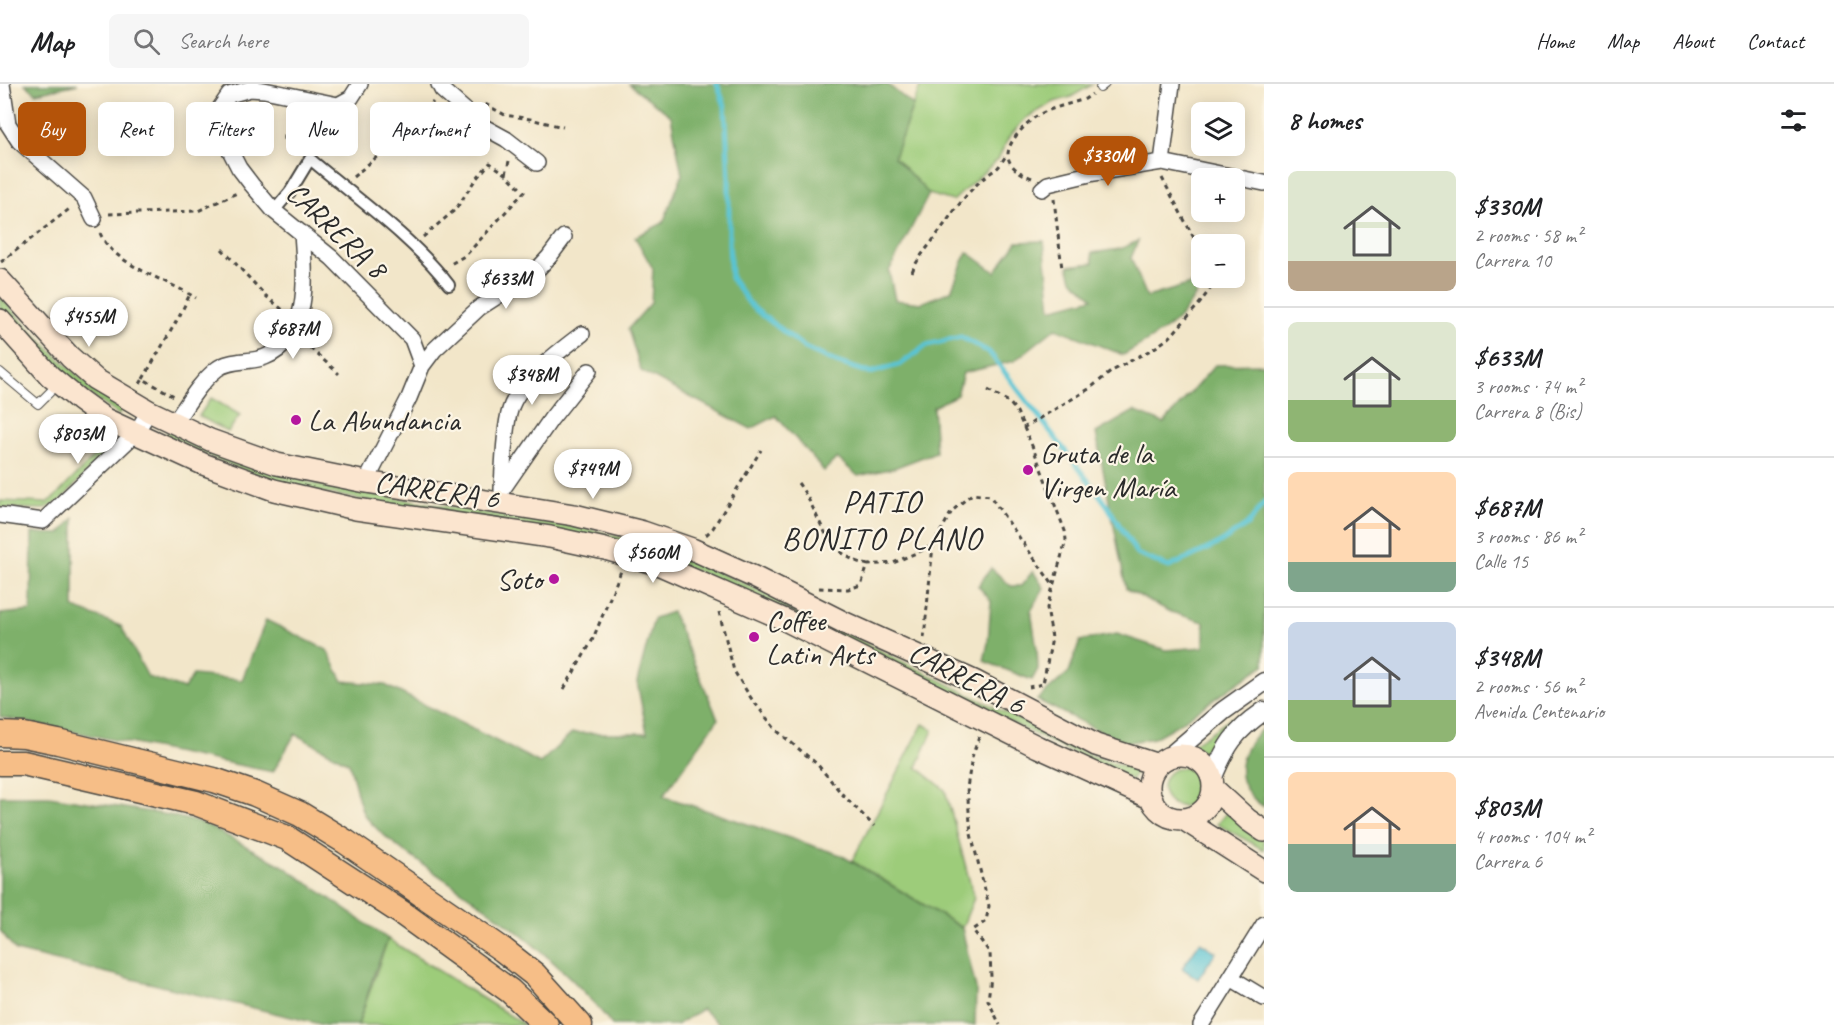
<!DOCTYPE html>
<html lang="en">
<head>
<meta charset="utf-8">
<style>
  body { margin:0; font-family:Caveat,sans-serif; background:#f6f6f6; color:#202124; height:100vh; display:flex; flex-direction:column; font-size:22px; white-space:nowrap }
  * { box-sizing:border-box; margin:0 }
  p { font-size:20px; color:#757577 }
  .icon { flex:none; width:33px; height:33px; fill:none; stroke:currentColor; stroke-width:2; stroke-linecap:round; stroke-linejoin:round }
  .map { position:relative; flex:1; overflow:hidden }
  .panel { display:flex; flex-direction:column; background:#fff; width:570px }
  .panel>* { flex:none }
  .banner { position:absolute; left:18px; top:18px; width:570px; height:54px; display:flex; gap:12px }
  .fabs { position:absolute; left:1191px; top:18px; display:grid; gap:12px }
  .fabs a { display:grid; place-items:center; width:54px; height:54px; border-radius:9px; background:#fff; box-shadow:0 3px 15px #0003; font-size:30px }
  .price { position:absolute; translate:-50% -51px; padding:0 14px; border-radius:21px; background:#fff; color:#222; font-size:20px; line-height:39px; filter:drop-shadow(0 2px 3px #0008) }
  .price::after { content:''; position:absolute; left:50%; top:36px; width:18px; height:14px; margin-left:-9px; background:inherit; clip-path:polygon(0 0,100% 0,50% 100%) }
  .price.current { background:#b45309; color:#fff }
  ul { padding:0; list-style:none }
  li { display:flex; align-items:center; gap:18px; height:150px; padding:0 24px }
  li+li { border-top:2px solid #e0e0e0 }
  li span { display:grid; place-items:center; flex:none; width:168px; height:120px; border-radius:9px; color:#555 }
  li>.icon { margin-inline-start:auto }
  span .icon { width:72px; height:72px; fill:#fffc; stroke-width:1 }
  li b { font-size:26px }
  h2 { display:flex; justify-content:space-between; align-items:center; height:72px; padding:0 24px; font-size:26px }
  .tag { padding:0 21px; border-radius:9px; background:#fff; box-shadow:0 3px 15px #0003; font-size:21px; line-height:54px }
  .tag.current { background:#b45309; color:#fff }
  header { display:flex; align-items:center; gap:36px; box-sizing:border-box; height:84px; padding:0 30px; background:#fff; border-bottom:2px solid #e0e0e0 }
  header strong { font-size:28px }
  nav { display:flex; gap:33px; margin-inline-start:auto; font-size:21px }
  .search { width:420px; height:54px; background:#f6f6f6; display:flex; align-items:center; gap:15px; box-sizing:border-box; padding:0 21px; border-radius:9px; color:#757577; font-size:22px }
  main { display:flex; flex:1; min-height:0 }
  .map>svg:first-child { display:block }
  .green { fill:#9dcc7a; stroke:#647c52; stroke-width:1.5 }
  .forest { fill:#7eb06a; stroke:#546e4a; stroke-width:1.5 }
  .water { fill:#59c4d4; stroke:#427880; stroke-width:1.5 }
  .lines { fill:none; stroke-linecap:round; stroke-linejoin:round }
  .stream { stroke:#59c4d4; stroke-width:5 }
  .service-casing { stroke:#494743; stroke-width:10 }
  .pedestrian-casing { stroke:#494743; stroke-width:14 }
  .minor-casing { stroke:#494743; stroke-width:18 }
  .tertiary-casing { stroke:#494743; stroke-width:21 }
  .secondary-casing { stroke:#494743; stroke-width:24 }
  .primary-casing { stroke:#494743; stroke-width:27 }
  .path { stroke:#494743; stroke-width:3; stroke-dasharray:4.5 4.5; stroke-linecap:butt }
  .service { stroke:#fff; stroke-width:8 }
  .pedestrian { stroke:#fff; stroke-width:10 }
  .minor { stroke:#fff; stroke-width:15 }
  .tertiary { stroke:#fff; stroke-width:18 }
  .secondary { stroke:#fbe5cf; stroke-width:21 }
  .primary { stroke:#f6be87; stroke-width:24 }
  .poi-dot { fill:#b5179e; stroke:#fcf5e5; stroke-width:2 }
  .labels { text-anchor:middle; stroke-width:4.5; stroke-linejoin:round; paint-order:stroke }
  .street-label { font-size:30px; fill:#2b2b2b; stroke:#fcf5e5 }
  .poi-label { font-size:30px; fill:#2b2b2b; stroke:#fcf5e5; text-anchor:start }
  .neighbourhood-label { font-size:32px; letter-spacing:1.5px; fill:#2b2b2b; stroke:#fcf5e5 }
</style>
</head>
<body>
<header>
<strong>Map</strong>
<div class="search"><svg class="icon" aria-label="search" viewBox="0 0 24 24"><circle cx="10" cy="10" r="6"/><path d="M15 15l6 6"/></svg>Search here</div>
<nav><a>Home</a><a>Map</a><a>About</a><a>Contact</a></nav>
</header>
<main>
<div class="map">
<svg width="1264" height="941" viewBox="0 0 1264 941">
  <rect width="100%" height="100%" fill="#fcf5e5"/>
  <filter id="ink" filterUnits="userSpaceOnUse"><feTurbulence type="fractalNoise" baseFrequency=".0167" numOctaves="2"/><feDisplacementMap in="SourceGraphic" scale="12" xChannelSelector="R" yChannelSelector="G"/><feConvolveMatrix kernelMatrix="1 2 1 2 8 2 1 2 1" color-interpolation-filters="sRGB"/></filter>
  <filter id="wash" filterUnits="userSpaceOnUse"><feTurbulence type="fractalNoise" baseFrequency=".008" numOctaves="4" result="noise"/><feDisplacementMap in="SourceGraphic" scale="24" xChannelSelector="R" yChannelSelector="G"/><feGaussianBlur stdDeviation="1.35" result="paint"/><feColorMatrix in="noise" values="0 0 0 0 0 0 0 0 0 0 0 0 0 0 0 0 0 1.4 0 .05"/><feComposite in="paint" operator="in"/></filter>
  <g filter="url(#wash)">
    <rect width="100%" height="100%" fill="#f2e6c9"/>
    <path class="green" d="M921,0H1093L1071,13L1054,18L1026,34L1009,53L998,75L953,117L929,110L894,73Z
      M0,212L32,248L79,293L123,324L119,331L74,299L26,253L0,224Z
      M211,314L240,331L228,348L199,332Z
      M168,347L237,377L322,402L593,446L659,464L746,500L1091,671L1120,681L1137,683L1132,696L1081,673L743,506L657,471L321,408L273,396L235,383L165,353Z
      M102,351L109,358V365L59,418L44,425L0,424V417L46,419L56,412L105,361Z
      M1233,633H1237L1223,649L1214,673L1192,661Z
      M923,640L933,646L917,683L945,706L956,746L974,814L962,844L852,777Z
      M1163 703a19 19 0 1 1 38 0a19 19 0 1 1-38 0Z
      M1228,727L1264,757V766L1217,740Z
      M388,855L525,941H358Z"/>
    <path class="forest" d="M25,0H78L36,9Z
      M629,0H887L913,21L894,73L929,110L889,187L895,216L921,219L951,207L967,168L995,188L1017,158L1044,157L1051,225L1093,214L1072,195L1068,182L1093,179L1092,169L1120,165L1138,157L1131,174L1147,213L1205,196C1195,212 1185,230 1171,241C1156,253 1139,262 1123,271L1056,244L1014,277L963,289L957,311L933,323L936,368L894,384L858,392L837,374L824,387L776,332L751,345L641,287L628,245L651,219L653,185L635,153L663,139L682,91L671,32Z
      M1264,280V581L1175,642L1154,654L1124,659L1037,616L1069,588L1080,557L1117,550L1166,566L1204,563V538L1171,528L1126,505L1096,349L1134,327L1164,339L1215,281Z
      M74,434V524L121,542L148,593L184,605L193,591L242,596L266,536L327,566L343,597L385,601L540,679L572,649H647L637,598L654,534L672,528L718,635L663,712L841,771L962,844L976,905L975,941H720L702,925L677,941H612C573,889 515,844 462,807C432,786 388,760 365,732C359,724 353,691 349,679L295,650L273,688L0,633V530L31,527L32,449L60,450Z
      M991,484L1011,502H1021L1033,487L1044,504L1031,527L1037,565L1038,585L1032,596L984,577L988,559L991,517L978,502Z
      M1264,643V723C1230,700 1236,669 1264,643Z
      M0,712H49L169,731L205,740L283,782L388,855L375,887L358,941H324L16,867L0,846Z"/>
    <path class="water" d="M1200,858L1216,868L1198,895L1182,884Z"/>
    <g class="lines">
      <path class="stream" d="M717,0L725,22L729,94V160L731,194L752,223L805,264L836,278L870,289L901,280L927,261L961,253L989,268L1107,421L1137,470L1169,483L1220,459L1247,441L1264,419"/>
    </g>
  </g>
  <g filter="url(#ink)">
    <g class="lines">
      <defs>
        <path id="service" d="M1100,4L1105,0
          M0,288L38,320L57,301"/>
        <path id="pedestrian" d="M274,127L290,108L310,75C355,113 413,154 449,201"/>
        <path id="minor" d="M2,0L8,40L19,57L84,114L94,135
          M360,0L351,14L338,21L264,6L250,5L229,11L220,24L219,45L239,84L252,101L274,127L332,174L412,255L422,282
          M439,0L442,6L484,43L506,55L537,79
          M1162,78L1172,0
          M1042,105L1048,100L1094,89L1162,78L1264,99
          M174,339C187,321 199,299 217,285C230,275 250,279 265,273C312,254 305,190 302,149
          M366,398L409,314L422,282L434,266L479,224L535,188L549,173L564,153
          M502,405C503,384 504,345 510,326C519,297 558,268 582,250
          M502,406L551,335L589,287
          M0,431L43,437L136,349L149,327
          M1231,894L1264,914
          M1201,941L1264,840"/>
        <path id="tertiary" d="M1169,673L1223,627L1264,598
          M1212,695C1226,661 1234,648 1264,627"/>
        <path id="secondary" d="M0,196L70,273L95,295L149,327L210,356L277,380L366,398L574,431L643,448L692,465L754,493L845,539L974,597L1096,661L1158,681
          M0,236L50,292L79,316L105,335L203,380L274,406L356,425L550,453L605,465L660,481L783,535L1038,663L1152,715
          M1149 703a32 32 0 1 1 64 0a32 32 0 1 1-64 0Z
          M1213,704L1248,736L1264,747
          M1183,735L1264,787"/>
        <path id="primary" d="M0,650L24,651L58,658L214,696L255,710L300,730L346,758L503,866L535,891L580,941
          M0,679H23L196,719L287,754L402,829L510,907L546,941"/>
      </defs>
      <use href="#service" class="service-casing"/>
      <use href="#pedestrian" class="pedestrian-casing"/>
      <use href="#minor" class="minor-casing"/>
      <use href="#tertiary" class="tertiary-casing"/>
      <use href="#secondary" class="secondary-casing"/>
      <use href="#primary" class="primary-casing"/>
      <path class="path" d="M485,20L505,31L530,35L563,43
        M299,67L285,56V50L292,42L325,35
        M506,90L509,77
        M353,93L404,50L433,18
        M1032,94C1003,83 1001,67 1022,45C1027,39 1033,34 1040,30C1054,23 1070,20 1085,15L1092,10
        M1162,94L1202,169
        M1054,115L1062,185
        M109,130L198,127L239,108
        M100,149C114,182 167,195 196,214
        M423,153L456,125L475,96L490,79L506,90L524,108L466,171L449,181
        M222,165L266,212L284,227
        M1,178L72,123
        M912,188C917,175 925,167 933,156C952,131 968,103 995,86C1000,83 1003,75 1007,71
        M302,261L309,263L339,290
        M143,295L180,231L190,210
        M140,300L143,295L174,312
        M988,306L1009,318L1017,328L1033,364L1065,447L1066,456L1047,524L1052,554L1043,600L1029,603
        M1023,344L1089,305L1112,287L1156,263L1170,253L1200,219L1215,198L1213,194
        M798,399C823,432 821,469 868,481
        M706,451L713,444L761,366
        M819,504L848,505L861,501L868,481L893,479L932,462
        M719,528L734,587L751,614L776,646L817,680L843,711L874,742
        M924,554L933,461L952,427L972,410L990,412L1053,501
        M564,605L592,557L621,487
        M979,653L972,673L967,704L971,750L989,822L986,837L973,846L990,869L991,893L988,916L1000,941"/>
      <use href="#service" class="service"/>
      <use href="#pedestrian" class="pedestrian"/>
      <use href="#minor" class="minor"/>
      <use href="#tertiary" class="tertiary"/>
      <use href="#secondary" class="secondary"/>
      <use href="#primary" class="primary"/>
    </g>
  </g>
  <g class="poi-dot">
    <circle cx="296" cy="336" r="6"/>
    <circle cx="1028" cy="386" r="6"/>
    <circle cx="554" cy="495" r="6"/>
    <circle cx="754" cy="553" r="6"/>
  </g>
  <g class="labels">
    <g class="street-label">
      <text transform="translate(337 146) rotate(43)" y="10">CARRERA 8</text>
      <text transform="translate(437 406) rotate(8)" y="10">CARRERA 6</text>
      <text transform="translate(967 594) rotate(27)" y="10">CARRERA 6</text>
    </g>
    <g class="poi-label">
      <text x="308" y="346">La Abundancia</text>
      <text x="1040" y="379">Gruta de la<tspan x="1040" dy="34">Virgen María</tspan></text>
      <text x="542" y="505" text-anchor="end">Soto</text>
      <text x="766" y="546">Coffee<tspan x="766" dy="34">Latin Arts</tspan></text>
    </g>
    <g class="neighbourhood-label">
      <text x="882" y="428">PATIO<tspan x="882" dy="37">BONITO PLANO</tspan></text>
    </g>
  </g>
</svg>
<div class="fabs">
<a><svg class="icon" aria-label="layers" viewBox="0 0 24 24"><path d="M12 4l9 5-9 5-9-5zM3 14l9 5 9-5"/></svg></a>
<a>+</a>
<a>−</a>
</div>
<b class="price current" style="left:1108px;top:103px">$330M</b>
<b class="price" style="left:506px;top:226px">$633M</b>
<b class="price" style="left:89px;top:264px">$455M</b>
<b class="price" style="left:293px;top:276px">$687M</b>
<b class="price" style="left:532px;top:322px">$348M</b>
<b class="price" style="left:78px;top:381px">$803M</b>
<b class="price" style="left:593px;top:416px">$749M</b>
<b class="price" style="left:653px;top:500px">$560M</b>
<div class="banner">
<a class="tag current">Buy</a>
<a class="tag">Rent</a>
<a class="tag">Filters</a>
<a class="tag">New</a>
<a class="tag">Apartment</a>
</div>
</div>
<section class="panel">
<h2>8 homes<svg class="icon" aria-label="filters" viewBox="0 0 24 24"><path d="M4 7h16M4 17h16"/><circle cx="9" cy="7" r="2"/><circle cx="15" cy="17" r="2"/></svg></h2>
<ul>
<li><span style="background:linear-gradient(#dfe7d0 75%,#b9a48a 0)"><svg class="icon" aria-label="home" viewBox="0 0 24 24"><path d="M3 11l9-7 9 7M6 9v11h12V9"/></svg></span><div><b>$330M</b><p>2 rooms · 58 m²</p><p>Carrera 10</p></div></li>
<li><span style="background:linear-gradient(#dfe7d0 65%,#8fb573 0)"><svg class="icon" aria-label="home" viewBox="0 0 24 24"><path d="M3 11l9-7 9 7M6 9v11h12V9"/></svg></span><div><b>$633M</b><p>3 rooms · 74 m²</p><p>Carrera 8 (Bis)</p></div></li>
<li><span style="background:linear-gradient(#ffd9b3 75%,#7fa58c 0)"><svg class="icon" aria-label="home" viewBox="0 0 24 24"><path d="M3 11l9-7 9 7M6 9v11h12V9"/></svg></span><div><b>$687M</b><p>3 rooms · 86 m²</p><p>Calle 15</p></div></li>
<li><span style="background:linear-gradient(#c9d6e8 65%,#8fb573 0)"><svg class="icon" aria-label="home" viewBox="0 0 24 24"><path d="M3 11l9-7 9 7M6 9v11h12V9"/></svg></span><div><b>$348M</b><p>2 rooms · 56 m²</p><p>Avenida Centenario</p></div></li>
<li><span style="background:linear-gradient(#ffd9b3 60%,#7fa58c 0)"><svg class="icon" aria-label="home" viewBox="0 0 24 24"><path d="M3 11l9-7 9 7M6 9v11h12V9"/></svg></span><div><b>$803M</b><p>4 rooms · 104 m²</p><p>Carrera 6</p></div></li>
</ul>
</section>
</main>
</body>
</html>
